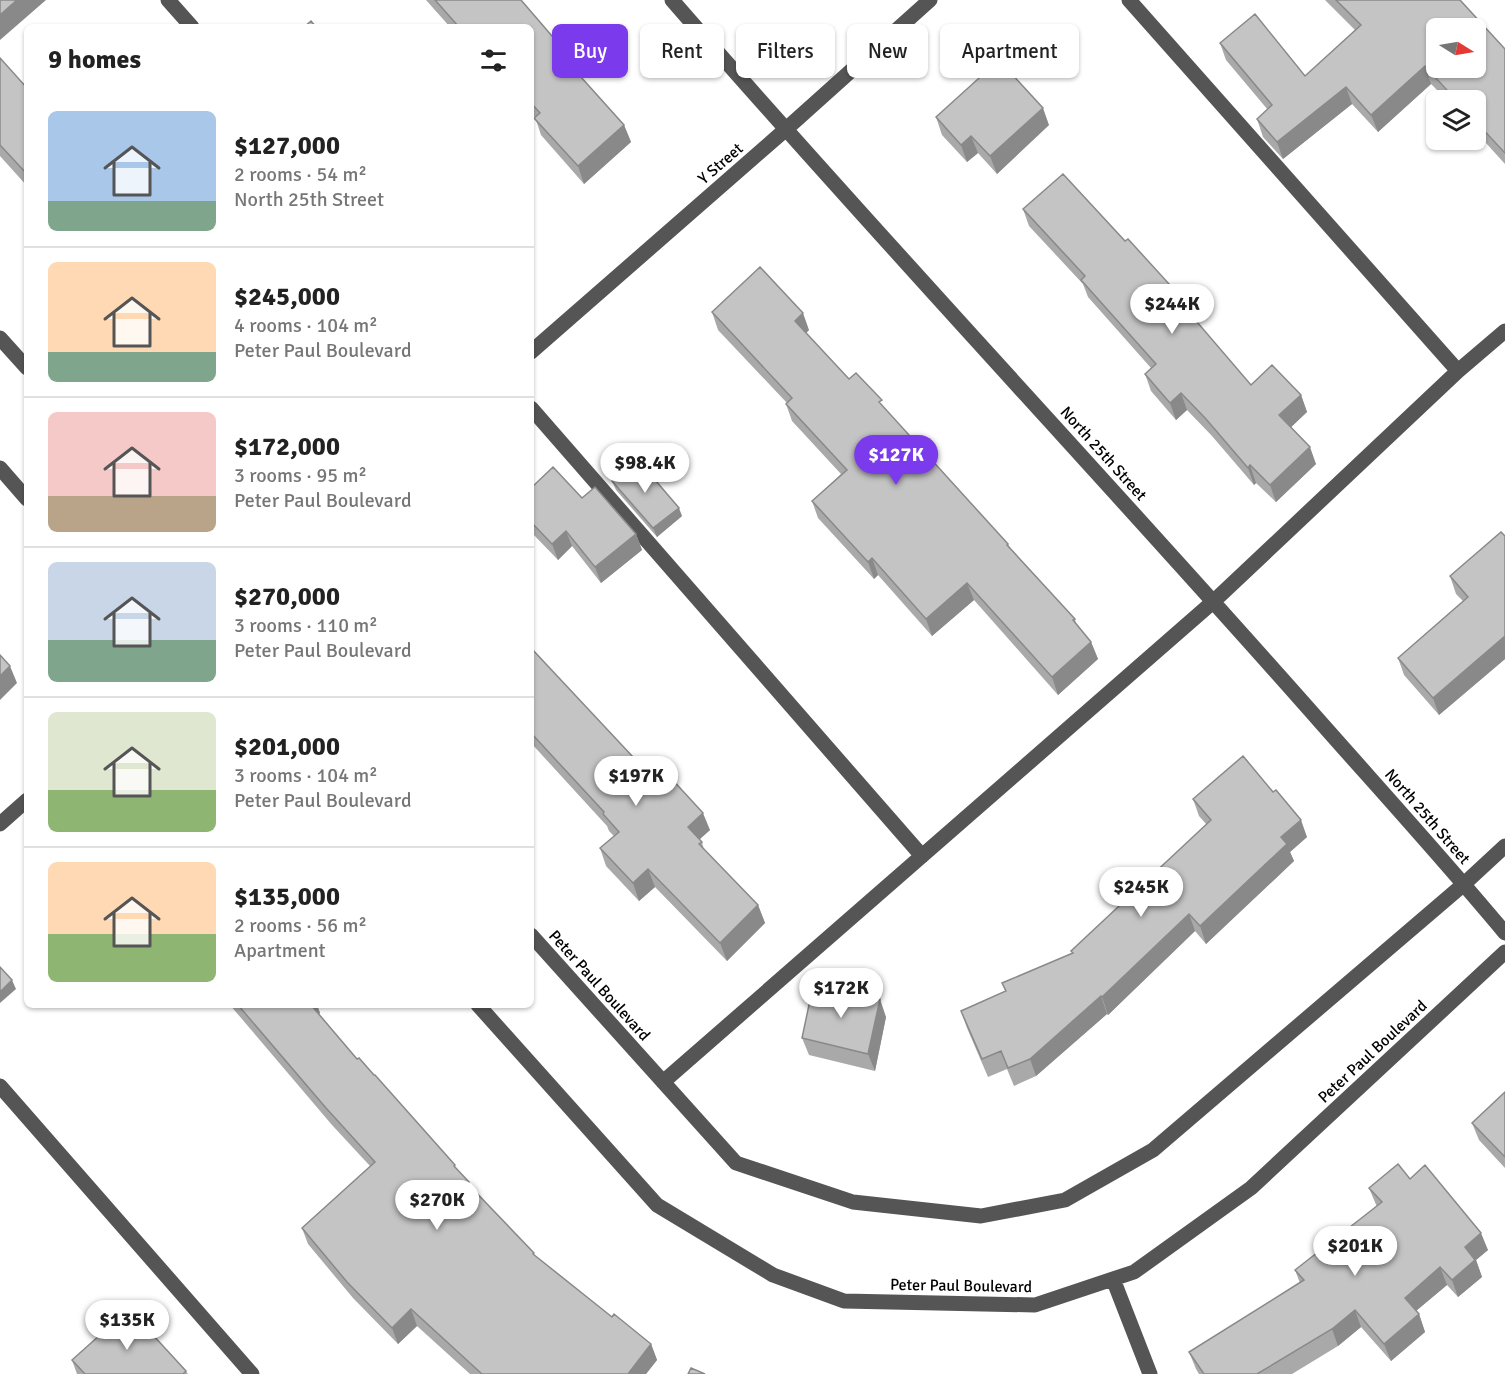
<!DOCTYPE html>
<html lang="en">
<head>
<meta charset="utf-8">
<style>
  body { margin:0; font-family:Signika,sans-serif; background:#f2f2f2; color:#222; height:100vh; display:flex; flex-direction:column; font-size:22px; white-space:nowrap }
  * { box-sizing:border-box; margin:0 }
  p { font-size:20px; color:#767676 }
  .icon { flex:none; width:33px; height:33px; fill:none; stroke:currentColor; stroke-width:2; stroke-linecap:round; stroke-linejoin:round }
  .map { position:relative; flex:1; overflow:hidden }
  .side { position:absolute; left:24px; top:24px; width:510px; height:984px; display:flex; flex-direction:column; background:#fff; border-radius:9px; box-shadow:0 2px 4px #0004 }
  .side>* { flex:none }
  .top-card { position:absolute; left:552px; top:24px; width:570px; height:54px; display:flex; gap:12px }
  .needle { width:39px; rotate:101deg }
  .tools { position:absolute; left:1426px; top:18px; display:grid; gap:12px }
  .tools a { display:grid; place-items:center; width:60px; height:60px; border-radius:9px; background:#fff; box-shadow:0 2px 4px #0004; font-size:30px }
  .price { position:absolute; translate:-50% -51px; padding:0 14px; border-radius:21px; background:#fff; color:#222; font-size:20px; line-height:39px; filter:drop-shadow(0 2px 3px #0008) }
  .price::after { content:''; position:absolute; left:50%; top:36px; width:18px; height:14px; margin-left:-9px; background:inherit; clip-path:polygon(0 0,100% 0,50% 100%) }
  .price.current { background:#7c3aed; color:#fff }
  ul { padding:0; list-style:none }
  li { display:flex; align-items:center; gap:18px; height:150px; padding:0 24px }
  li+li { border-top:2px solid #e0e0e0 }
  li span { display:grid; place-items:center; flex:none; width:168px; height:120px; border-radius:9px; color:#555 }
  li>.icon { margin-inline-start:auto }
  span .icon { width:72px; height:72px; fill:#fffc; stroke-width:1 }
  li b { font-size:26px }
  h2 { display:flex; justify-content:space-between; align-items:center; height:72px; padding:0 24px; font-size:26px }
  .chip { padding:0 21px; border-radius:9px; background:#fff; box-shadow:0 2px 4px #0004; font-size:21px; line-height:54px }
  .chip.current { background:#7c3aed; color:#fff }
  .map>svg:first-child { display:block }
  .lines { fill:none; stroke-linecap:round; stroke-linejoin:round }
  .minor { stroke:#555; stroke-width:15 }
  .wall { fill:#a9a9a9 }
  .shaded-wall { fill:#898989 }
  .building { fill:#c4c4c4; stroke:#898989; stroke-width:1.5; fill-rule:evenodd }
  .labels { text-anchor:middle; stroke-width:5; stroke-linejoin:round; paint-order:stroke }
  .street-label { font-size:16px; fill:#000; stroke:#fff }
</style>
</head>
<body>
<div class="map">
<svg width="1505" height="1374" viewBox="0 0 1505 1374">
  <rect width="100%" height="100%" fill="#fff"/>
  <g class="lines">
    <path class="minor" d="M168,0L192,27
      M672,0C885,245 1108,481 1323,725C1384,794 1446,862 1505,933
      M1129,0L1458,371
      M0,338L27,368
      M531,352L785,130L930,0
      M531,408L922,856
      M0,468L27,499
      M0,824L27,800
      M531,935L736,1163L853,1202L981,1216L1065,1200L1153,1150L1464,884L1505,846
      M478,1005L657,1205L773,1275L844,1301L1035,1305L1134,1272L1251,1188L1505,952
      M663,1082L1214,601L1458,371L1505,331
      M0,1086L252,1374
      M1113,1279L1150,1374"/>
  </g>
  <path class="wall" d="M426,0H521L558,43L564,58L624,125L631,142L584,184L541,135L535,117L531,113V27H450Z
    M1325,0H1460L1505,49V164L1476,132V100H1447L1431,84L1378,132L1352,104L1283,159L1263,137L1257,119L1268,110L1226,60L1220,43L1305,76L1355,30Z
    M0,58L27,88V186L0,156Z
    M936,117L1049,125L997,174L978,153L967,162L942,135Z
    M1023,209L1172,293L1251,385L1301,395L1307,412L1291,427L1316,464L1276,502L1256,483L1254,485L1212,436L1187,410L1176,420L1151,391L1145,374L1151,368L1088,297L1083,284L1029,226Z
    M712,312L809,330L806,333L849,379L885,409L1008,544L1011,549L1075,619L1076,624L1091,642L1098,659L1058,695L974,600L932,636L878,575L874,579L818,518L812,501L841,474L792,421L786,404L787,403L718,330Z
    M612,481L682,516L657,537L616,490Z
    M531,488L582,498L636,534L642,550L601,583L572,546L558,560L531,532Z
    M1505,536V659L1439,715L1404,675L1398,658L1463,601L1456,594L1450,576Z
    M531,648L648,773L710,830L699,840L702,842L704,850L758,905L765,923L727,961L655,887L639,901L606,866L600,848L614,836L609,831L607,826L531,743Z
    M1193,799L1307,837L1290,852L1294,861L1206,944L1195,931L1108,1015L1107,1014L1036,1076L1014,1086L1007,1069L988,1077L967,1028L961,1011L1005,991L1002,983L1072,953L1071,951L1207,825L1199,816Z
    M230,1005H317L320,1013L319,1014L357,1059L374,1075L455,1165L456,1169L469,1182L470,1186L535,1256L612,1317L651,1344L657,1360L646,1374H470L417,1326L398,1344L353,1298L308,1244L302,1228L370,1166L332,1125Z
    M886,1017L875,1071L809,1055L802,1038Z
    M1505,1092V1168L1479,1140L1472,1123Z
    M1410,1179L1488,1250L1476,1260L1482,1277L1458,1297L1447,1285L1416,1311L1419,1314L1425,1332L1391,1361L1361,1327L1338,1346L1292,1374H1199L1196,1369L1189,1352L1300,1283L1295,1270L1377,1207L1369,1188Z
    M72,1360L186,1371L188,1374H77Z"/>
  <path class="shaded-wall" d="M17,0H46L0,40V15Z
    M558,43L565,60L554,47Z
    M1425,66L1431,84L1378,132L1371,115Z
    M1346,87L1352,104L1283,159L1277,142Z
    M1043,108L1049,125L997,174L990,156Z
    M624,125L631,142L584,184L578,166Z
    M971,136L978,153L967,162L961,145Z
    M803,313L809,330L801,338L795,321Z
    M1181,393L1187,410L1176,420L1170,403Z
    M1301,395L1307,412L1286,432L1279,415Z
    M1310,447L1316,464L1276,502L1270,485Z
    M1250,465L1256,483L1254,485L1248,468Z
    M679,508L682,516L657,537L653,528Z
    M566,531L572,546L558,560L552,544Z
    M636,534L642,550L601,583L595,567Z
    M872,558L878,575L874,579L868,562Z
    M967,583L974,600L932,636L926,619Z
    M1505,636V659L1439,715L1433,698Z
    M1091,642L1098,659L1058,695L1052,677Z
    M10,666L17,683L0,700V676Z
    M703,813L710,830L694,844L688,827Z
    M1301,820L1307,837L1290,852L1294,861L1206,944L1200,926L1281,837Z
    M648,869L655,887L639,901L633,883Z
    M758,905L765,923L727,961L720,943Z
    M1189,914L1195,931L1108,1015L1102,997Z
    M12,980L16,989L0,1003V992Z
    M1101,996L1107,1014L1036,1076L1030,1059Z
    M880,999L886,1017L875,1071L868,1054Z
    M310,1005H317L320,1013L314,1018Z
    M1481,1233L1488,1250L1476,1260L1482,1277L1458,1297L1452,1280L1465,1247Z
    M1440,1267L1447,1285L1411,1315L1405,1298Z
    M411,1309L417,1326L398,1344L392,1328Z
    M1355,1310L1361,1327L1338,1346L1332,1329Z
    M1419,1314L1425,1332L1391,1361L1384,1344Z
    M651,1344L657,1360L646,1374H628Z"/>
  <path class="building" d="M0,0H17L0,15Z
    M435,0H521L558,43L554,47L624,125L578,166L534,118L540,113L531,103V27H459Z
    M1336,0H1460L1505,49V153L1476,122V100H1456L1425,66L1371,115L1346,87L1277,142L1257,119L1272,105L1220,43L1255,14L1305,76L1361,25ZM1437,28H1476V68H1437Z
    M311,21L316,27H304Z
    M0,58L27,88V174L0,145Z
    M999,60L1043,108L990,156L971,136L961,145L936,117Z
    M1063,174L1125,241L1128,239L1170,285L1167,287L1251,385L1272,365L1301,395L1279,415L1310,447L1270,485L1250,465L1248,468L1206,419L1181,393L1170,403L1145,374L1156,364L1081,280L1085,276L1023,209Z
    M760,267L803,313L795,321L849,379L856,373L882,400L879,402L1008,544L1007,545L1075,619L1073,620L1091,642L1052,677L967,583L926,619L872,558L868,562L812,501L847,470L786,404L792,398L712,312Z
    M638,460L679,508L653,528L612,481Z
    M553,467L582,498L595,487L636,534L595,567L566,531L552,544L531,522V488Z
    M1501,532L1505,536V636L1433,698L1398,658L1468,597L1450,576Z
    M531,648L648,773L658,764L703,813L688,827L702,842L699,844L758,905L720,943L648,869L633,883L600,848L619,832L603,814L604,812L531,733Z
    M0,655L10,666L0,676Z
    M1243,756L1273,792L1276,790L1301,820L1281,837L1287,844L1200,926L1189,914L1102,997L1101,996L1030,1059L1008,1068L1001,1051L982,1059L961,1011L1006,991L1002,983L1073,953L1071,951L1211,820L1193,799Z
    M0,967L12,980L0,992Z
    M813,986L880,999L868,1054L802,1038Z
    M238,1005H311L357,1059L359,1058L374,1075H375L455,1165L454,1166L469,1182L467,1183L534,1253L533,1254L612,1317L614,1314L651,1344L628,1374H482L411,1309L392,1328L347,1282L302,1228L375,1162L326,1108Z
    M1505,1092V1157L1472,1123Z
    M1398,1164L1410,1179L1425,1165L1481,1233L1465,1247L1475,1260L1452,1280L1440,1267L1405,1298L1419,1314L1384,1344L1355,1310L1332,1329L1257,1374H1204L1189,1352L1304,1280L1295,1270L1382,1202L1369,1188Z
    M129,1309L186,1371L183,1374H85L72,1360Z
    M691,1368L705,1374H688Z"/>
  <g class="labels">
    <g class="street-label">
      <text transform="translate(720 163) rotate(-41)" y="6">Y Street</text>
      <text transform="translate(1104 453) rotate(48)" y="6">North 25th Street</text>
      <text transform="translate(1428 816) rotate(49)" y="6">North 25th Street</text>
      <text transform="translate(600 985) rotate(48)" y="6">Peter Paul Boulevard</text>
      <text transform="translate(1372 1051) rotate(-43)" y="6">Peter Paul Boulevard</text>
      <text transform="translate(961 1285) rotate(1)" y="6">Peter Paul Boulevard</text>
    </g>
  </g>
</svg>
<div class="tools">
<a><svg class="needle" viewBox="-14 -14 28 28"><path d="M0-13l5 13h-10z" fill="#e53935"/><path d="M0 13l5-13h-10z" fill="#767676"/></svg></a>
<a><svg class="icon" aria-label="layers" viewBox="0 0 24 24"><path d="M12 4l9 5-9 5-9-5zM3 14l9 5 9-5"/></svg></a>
</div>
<b class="price" style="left:1172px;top:335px">$244K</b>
<b class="price current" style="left:896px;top:486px">$127K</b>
<b class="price" style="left:645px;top:494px">$98.4K</b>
<b class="price" style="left:636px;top:807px">$197K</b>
<b class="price" style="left:1141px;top:918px">$245K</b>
<b class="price" style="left:841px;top:1019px">$172K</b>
<b class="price" style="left:437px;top:1231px">$270K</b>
<b class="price" style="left:1355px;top:1277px">$201K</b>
<b class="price" style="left:127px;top:1351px">$135K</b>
<div class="top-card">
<a class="chip current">Buy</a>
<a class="chip">Rent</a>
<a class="chip">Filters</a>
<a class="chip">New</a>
<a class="chip">Apartment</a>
</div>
<section class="side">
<h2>9 homes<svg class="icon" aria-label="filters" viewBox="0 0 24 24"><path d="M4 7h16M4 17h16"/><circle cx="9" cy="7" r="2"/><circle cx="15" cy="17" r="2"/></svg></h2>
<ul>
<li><span style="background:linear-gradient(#a9c7e8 75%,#7fa58c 0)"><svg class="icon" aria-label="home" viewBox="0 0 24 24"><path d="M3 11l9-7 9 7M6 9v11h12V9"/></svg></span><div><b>$127,000</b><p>2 rooms · 54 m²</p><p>North 25th Street</p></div></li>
<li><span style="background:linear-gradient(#ffd9b3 75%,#7fa58c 0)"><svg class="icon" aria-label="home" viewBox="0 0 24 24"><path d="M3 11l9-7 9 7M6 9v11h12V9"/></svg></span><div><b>$245,000</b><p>4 rooms · 104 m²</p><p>Peter Paul Boulevard</p></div></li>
<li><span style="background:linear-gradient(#f6c9c9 70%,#b9a48a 0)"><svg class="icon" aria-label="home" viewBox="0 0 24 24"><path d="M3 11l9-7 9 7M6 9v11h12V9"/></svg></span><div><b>$172,000</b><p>3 rooms · 95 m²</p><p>Peter Paul Boulevard</p></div></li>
<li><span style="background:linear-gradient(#c9d6e8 65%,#7fa58c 0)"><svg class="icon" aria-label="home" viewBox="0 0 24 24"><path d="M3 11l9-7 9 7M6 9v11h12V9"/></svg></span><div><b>$270,000</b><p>3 rooms · 110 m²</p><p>Peter Paul Boulevard</p></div></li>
<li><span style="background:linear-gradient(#dfe7d0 65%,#8fb573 0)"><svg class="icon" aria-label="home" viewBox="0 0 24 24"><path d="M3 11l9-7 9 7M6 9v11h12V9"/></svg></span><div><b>$201,000</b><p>3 rooms · 104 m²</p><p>Peter Paul Boulevard</p></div></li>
<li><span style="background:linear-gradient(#ffd9b3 60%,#8fb573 0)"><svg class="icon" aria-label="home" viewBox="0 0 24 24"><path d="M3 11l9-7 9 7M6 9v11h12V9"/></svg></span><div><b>$135,000</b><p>2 rooms · 56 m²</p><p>Apartment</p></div></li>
</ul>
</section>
</div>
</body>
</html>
